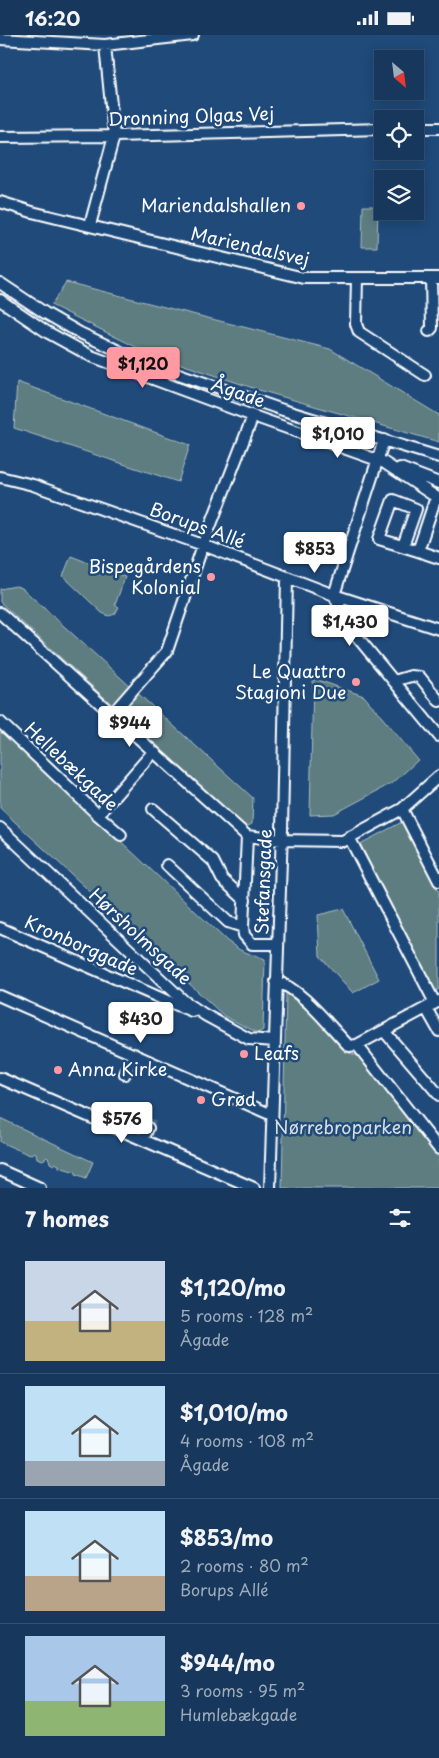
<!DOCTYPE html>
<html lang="en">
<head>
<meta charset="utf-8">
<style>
  body { margin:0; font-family:"Playpen Sans",sans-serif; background:#203f62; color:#f1f3f6; height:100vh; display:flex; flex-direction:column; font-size:19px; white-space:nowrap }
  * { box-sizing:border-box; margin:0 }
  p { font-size:16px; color:#9eacbb }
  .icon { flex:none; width:28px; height:28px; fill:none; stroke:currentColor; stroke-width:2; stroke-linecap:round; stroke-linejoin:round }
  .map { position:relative; height:1153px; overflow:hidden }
  .side { display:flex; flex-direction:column; background:#17385c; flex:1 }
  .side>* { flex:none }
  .needle { width:32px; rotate:152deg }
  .tools { position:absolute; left:374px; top:15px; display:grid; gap:10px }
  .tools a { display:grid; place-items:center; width:50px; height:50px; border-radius:0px; background:#17385c; box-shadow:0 2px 12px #0003,0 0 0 1px #365272; font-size:25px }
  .price { position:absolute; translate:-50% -42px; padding:0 11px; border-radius:5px; background:#fff; color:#222; font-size:16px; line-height:32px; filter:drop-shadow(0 1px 2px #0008) }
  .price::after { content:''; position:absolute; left:50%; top:30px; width:15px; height:11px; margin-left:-8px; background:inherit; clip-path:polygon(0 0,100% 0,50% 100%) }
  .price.current { background:#ff9aa2; color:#111 }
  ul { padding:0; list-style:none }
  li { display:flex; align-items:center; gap:15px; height:125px; padding:0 25px }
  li+li { border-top:1px solid #365272 }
  li span { display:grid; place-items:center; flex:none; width:140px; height:100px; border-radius:0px; color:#555 }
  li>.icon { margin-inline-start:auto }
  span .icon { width:60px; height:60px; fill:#fffc; stroke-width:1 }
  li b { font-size:21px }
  h2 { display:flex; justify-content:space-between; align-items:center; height:60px; padding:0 25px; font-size:21px }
  .status { display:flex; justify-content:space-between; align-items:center; height:35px; padding:0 25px; background:#17385c; direction:ltr }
  .status svg { height:14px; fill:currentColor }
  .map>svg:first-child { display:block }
  .green { fill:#5d7d81; stroke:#aebec0 }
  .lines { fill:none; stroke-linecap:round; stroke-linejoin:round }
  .minor-tunnel { stroke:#41658e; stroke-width:10; stroke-dasharray:10 5; stroke-linecap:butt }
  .minor-casing { stroke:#fff; stroke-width:14 }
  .minor { stroke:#1f4a7a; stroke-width:10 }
  .poi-dot { fill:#ff9aa2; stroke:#1f4a7a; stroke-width:2 }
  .labels { text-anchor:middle; stroke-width:5; stroke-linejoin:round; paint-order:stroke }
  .street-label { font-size:18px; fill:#fff; stroke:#1f4a7a }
  .poi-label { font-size:18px; fill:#fff; stroke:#1f4a7a; text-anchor:end }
  .park-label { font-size:18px; fill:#d6dee0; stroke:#1f4a7a }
</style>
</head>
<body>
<div class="status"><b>16:20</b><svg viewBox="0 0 49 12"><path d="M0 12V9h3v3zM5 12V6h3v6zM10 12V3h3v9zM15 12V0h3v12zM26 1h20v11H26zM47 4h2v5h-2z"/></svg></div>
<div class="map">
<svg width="439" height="1153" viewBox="0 0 439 1153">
  <rect width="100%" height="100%" fill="#1f4a7a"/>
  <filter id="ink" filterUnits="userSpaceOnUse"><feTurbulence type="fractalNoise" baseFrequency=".02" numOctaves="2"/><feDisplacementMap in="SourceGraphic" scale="10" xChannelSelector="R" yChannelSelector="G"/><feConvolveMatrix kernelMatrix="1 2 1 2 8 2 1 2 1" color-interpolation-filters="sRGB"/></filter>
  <g filter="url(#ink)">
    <path class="green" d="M363,171H378L377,212H362Z
      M66,247L330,314L439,380V407L259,355L148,318L51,270Z
      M17,347L190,410L178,447L14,393Z
      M71,521L125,542L115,570L119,572L115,579L109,581L102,578L63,541Z
      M16,551L22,553L253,763L252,789L246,792L0,567V554Z
      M315,644L364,661L418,725L394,747L334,779L310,780L313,645Z
      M0,693L227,906L240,915L265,925L263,995L258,998L224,981L0,773Z
      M402,787L439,858V954L435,956L360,809Z
      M343,874L379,944L353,958L320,921L318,880Z
      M286,958L307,975L349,1018L363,1022L391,1057L439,1121V1153H282Z
      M0,1083L93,1127L86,1143L76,1139V1137L59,1132V1130L55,1128L54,1130L50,1128L49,1124L47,1122L43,1125L37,1123L36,1118L34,1117L30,1120L0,1107Z"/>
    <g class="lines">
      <path class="minor-tunnel" d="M148,1093L153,1079"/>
      <defs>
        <path id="minor" d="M0,4L105,10L193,0
          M415,93H439
          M0,102L114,101L382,94
          M0,167L32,177L304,243H439
          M90,190L114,101L105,10
          M357,243L356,289L359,297L425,340
          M0,248L45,278L80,298L141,326L283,375L439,422
          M0,265L47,297L91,321L253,381L383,427L439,464
          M429,296L432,293L431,243
          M400,433L439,448
          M0,442L33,450L203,510L334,560L439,594
          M403,511L416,474L393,465L379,504L418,516L436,462
          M418,516L439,523
          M334,560L345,583L354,598L439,701
          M334,560L384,405
          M0,578L247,801L281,805L343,806L402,774L439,741
          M394,646L411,641L420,642L439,666
          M112,679L167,616L203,510L253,381
          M0,687L98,780L121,800
          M153,774L213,826L222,844L245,865
          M402,774L439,846
          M98,780L153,717
          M0,793L184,966L205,980L249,1004L274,1006
          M247,801L243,892L244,900L252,909H278
          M349,802L435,968
          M167,830L228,887L243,892
          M0,893L165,965L192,976
          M276,946C303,955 329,991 349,1011L357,1010L439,966
          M0,961L272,1080
          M426,973L439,996
          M384,996L439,1060
          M357,1010L439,1114
          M125,1039L134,1019
          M0,1043L254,1153
          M143,1105L148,1093
          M0,1135L40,1153
          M270,1153L282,795L287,543"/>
      </defs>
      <use href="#minor" class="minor-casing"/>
      <use href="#minor" class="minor"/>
    </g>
  </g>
  <g class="poi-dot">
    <circle cx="301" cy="171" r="5"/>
    <circle cx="211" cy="542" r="5"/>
    <circle cx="356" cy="647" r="5"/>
    <circle cx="244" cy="1019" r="5"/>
    <circle cx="58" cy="1035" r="5"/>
    <circle cx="201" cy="1065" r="5"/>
  </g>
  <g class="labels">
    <g class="street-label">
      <text transform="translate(191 82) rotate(-2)" y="6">Dronning Olgas Vej</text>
      <text transform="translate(250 212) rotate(13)" y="6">Mariendalsvej</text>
      <text transform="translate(238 358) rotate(20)" y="6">Ågade</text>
      <text transform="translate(197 491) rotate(20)" y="6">Borups Allé</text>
      <text transform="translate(71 732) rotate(43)" y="6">Hellebækgade</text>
      <text transform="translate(264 847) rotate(-88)" y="6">Stefansgade</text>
      <text transform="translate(140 902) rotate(43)" y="6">Hørsholmsgade</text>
      <text transform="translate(81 911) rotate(24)" y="6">Kronborggade</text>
    </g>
    <g class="poi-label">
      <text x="291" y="177">Mariendalshallen</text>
      <text x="201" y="538">Bispegårdens<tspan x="201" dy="21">Kolonial</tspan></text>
      <text x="346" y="643">Le Quattro<tspan x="346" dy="21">Stagioni Due</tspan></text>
      <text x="254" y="1025" text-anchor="start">Leafs</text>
      <text x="68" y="1041" text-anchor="start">Anna Kirke</text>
      <text x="211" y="1071" text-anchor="start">Grød</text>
    </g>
    <g class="park-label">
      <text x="343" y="1099">Nørrebroparken</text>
    </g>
  </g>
</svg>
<div class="tools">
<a><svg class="needle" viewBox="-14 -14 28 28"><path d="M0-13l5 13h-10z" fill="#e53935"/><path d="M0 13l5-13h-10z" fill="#9eacbb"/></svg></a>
<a><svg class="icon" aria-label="locate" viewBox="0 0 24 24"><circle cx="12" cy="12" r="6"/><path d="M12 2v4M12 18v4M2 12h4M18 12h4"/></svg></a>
<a><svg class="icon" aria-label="layers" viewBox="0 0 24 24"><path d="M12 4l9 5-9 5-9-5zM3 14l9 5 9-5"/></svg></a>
</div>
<b class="price current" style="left:143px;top:354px">$1,120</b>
<b class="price" style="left:338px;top:424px">$1,010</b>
<b class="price" style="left:315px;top:539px">$853</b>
<b class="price" style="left:350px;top:612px">$1,430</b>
<b class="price" style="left:130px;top:713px">$944</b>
<b class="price" style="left:141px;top:1009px">$430</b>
<b class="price" style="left:122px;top:1109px">$576</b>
</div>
<section class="side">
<h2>7 homes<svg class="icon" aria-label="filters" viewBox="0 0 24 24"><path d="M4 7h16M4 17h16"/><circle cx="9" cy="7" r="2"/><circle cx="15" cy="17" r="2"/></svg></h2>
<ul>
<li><span style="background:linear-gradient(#c9d6e8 60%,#c2b280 0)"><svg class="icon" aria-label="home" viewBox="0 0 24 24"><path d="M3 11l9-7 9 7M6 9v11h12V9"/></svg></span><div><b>$1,120/mo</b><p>5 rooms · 128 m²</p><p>Ågade</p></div></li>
<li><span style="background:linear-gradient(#bfe0f5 75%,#9aa5b1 0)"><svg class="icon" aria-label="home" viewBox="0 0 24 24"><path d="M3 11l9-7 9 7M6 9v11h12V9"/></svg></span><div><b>$1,010/mo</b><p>4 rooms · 108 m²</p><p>Ågade</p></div></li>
<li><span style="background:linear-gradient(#bfe0f5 65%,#b9a48a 0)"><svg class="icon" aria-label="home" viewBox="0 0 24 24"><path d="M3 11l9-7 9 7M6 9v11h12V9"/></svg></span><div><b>$853/mo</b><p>2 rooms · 80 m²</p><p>Borups Allé</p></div></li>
<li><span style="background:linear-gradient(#a9c7e8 65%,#8fb573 0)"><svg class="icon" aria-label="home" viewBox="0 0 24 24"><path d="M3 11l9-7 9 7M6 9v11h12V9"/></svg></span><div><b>$944/mo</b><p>3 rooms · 95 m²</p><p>Humlebækgade</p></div></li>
</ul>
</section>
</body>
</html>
